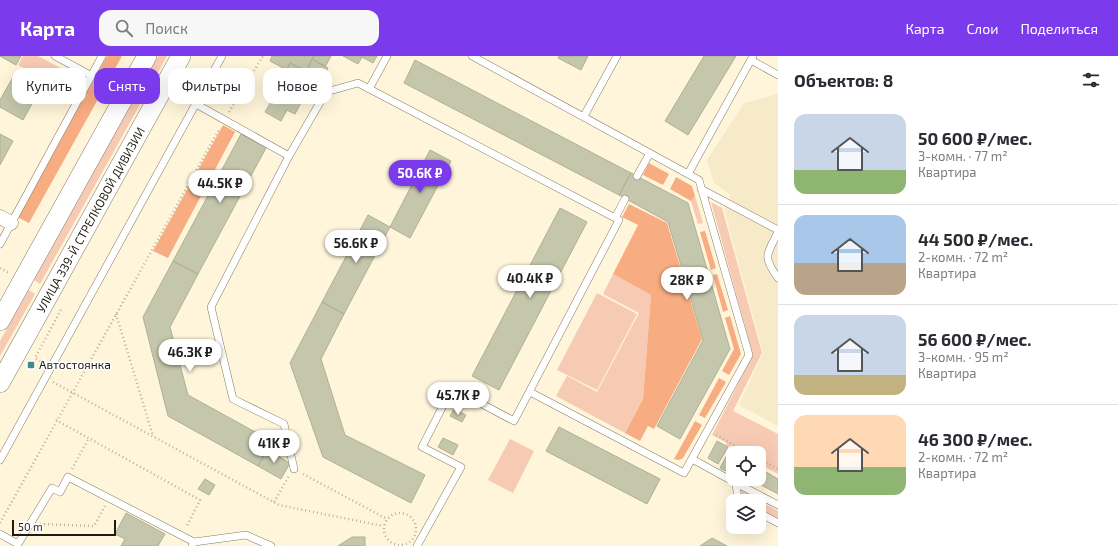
<!DOCTYPE html>
<html lang="ru">
<head>
<meta charset="utf-8">
<style>
  body { margin:0; font-family:"Exo 2",sans-serif; background:#f7f7f7; color:#2b2b33; height:100vh; display:flex; flex-direction:column; font-size:15px; white-space:nowrap }
  * { box-sizing:border-box; margin:0 }
  p { font-size:13px; color:#7c7c81 }
  .icon { flex:none; width:22px; height:22px; fill:none; stroke:currentColor; stroke-width:2; stroke-linecap:round; stroke-linejoin:round }
  .map { position:relative; flex:1; overflow:hidden }
  .sheet { display:flex; flex-direction:column; background:#fff; width:340px }
  .sheet>* { flex:none }
  .guide { position:absolute; left:12px; top:12px; width:380px; height:36px; display:flex; gap:8px }
  .tools { position:absolute; left:726px; top:390px; display:grid; gap:8px }
  .tools a { display:grid; place-items:center; width:40px; height:40px; border-radius:8px; background:#fff; box-shadow:0 4px 16px #0002; font-size:20px }
  .scale { position:absolute; left:12px; bottom:10px; width:104px; box-sizing:border-box; padding-left:4px; border:2px solid #1f1b12; border-top:0; font-size:11px; line-height:14px; white-space:nowrap; color:#1f1b12; -webkit-text-stroke:3px #fff; paint-order:stroke }
  .price { position:absolute; translate:-50% -34px; padding:0 9px; border-radius:14px; background:#fff; color:#222; font-size:13px; line-height:26px; filter:drop-shadow(0 1px 2px #0008) }
  .price::after { content:''; position:absolute; left:50%; top:24px; width:12px; height:9px; margin-left:-6px; background:inherit; clip-path:polygon(0 0,100% 0,50% 100%) }
  .price.on { background:#7c3aed; color:#fff }
  ul { padding:0; list-style:none }
  li { display:flex; align-items:center; gap:12px; height:100px; padding:0 16px }
  li+li { border-top:1px solid #e1e1e2 }
  li span { display:grid; place-items:center; flex:none; width:112px; height:80px; border-radius:12px; color:#555 }
  li>.icon { margin-inline-start:auto }
  span .icon { width:48px; height:48px; fill:#fffc; stroke-width:1 }
  li b { font-size:17px }
  h2 { display:flex; justify-content:space-between; align-items:center; height:48px; padding:0 16px; font-size:17px }
  .chip { padding:0 14px; border-radius:12px; background:#fff; box-shadow:0 4px 16px #0002; font-size:14px; line-height:36px }
  .chip.on { background:#7c3aed; color:#fff }
  header { display:flex; align-items:center; gap:24px; box-sizing:border-box; height:56px; padding:0 20px; background:#7c3aed; color:#fff }
  header strong { font-size:19px }
  nav { display:flex; gap:22px; margin-inline-start:auto; font-size:14px }
  .search { width:280px; height:36px; background:#f7f7f7; display:flex; align-items:center; gap:10px; box-sizing:border-box; padding:0 14px; border-radius:12px; color:#7c7c81; font-size:15px }
  main { display:flex; flex:1; min-height:0 }
  .map>svg:first-child { display:block }
  .built { fill:#f7eac8 }
  .green { fill:#f6cab3 }
  .forest { fill:#f8ac82 }
  .building { fill:#c5c7ac; stroke:#afb096 }
  .lines { fill:none; stroke-linecap:round; stroke-linejoin:round }
  .service-casing { stroke:#857c64; stroke-width:8 }
  .minor-casing { stroke:#857c64; stroke-width:15 }
  .secondary-casing { stroke:#857c64; stroke-width:20 }
  .path { stroke:#bab29c; stroke-width:2.5; stroke-dasharray:1 3; stroke-linecap:butt }
  .service { stroke:#fff; stroke-width:7 }
  .minor { stroke:#fff; stroke-width:14 }
  .secondary { stroke:#fff; stroke-width:19 }
  .poi-dot { fill:#438b87; stroke:#fff; stroke-width:1.5 }
  .labels { text-anchor:middle; stroke-width:3; stroke-linejoin:round; paint-order:stroke }
  .street-label { font-size:12px; fill:#1f1b12; stroke:#fff }
  .poi-label { font-size:12px; fill:#1f1b12; stroke:#fff; text-anchor:start }
</style>
</head>
<body>
<header>
<strong>Карта</strong>
<div class="search"><svg class="icon" aria-label="search" viewBox="0 0 24 24"><circle cx="10" cy="10" r="6"/><path d="M15 15l6 6"/></svg>Поиск</div>
<nav><a>Карта</a><a>Слои</a><a>Поделиться</a></nav>
</header>
<main>
<div class="map">
<svg width="778" height="490" viewBox="0 0 778 490">
  <rect width="100%" height="100%" fill="#fff5da"/>
  <path class="built" d="M778,38V370L739,349L763,297L724,153L731,139L714,127L707,104L744,47Z"/>
  <path class="green" d="M23,0H38L70,17L72,23L66,35L18,9Z
    M158,0H167L40,228L34,224Z
    M695,140L703,167L698,168L691,145Z
    M711,146L722,152L762,297L733,355L778,378V418L759,408V397H740L726,389L727,387L712,379L753,299Z
    M613,218L651,239L643,343L625,377L556,340L567,320L597,336L639,257L603,238Z
    M29,234L35,238L0,300V285Z
    M597,237L637,258L597,334L557,314Z
    M510,383L534,395L513,437L488,424Z
    M740,434L778,455V464L759,453V445H745L742,443Z"/>
  <path class="forest" d="M107,0H122L29,167L17,161Z
    M223,69L237,77L235,76L168,202L153,195Z
    M649,107L669,118L663,129L643,119Z
    M676,121L692,130L695,140L691,145L670,133Z
    M629,148L667,167L702,283L654,373L648,370L640,385L625,377L643,343L651,239L613,218L638,169L622,161Z
    M705,175L716,212L711,214L700,176Z
    M717,218L728,254L723,256L713,219Z
    M730,260L741,298L729,319L722,315L734,293L725,262Z
    M719,322L726,326L705,362L699,359Z
    M695,365L702,369L683,402L679,404L674,403Z"/>
  <path class="building" d="M0,0H21L16,9Z
    M272,0H314L306,15L290,7L287,14L270,5Z
    M314,0H331L325,11L312,3Z
    M343,0H377L373,7L362,1L358,8Z
    M559,0H588L581,14L558,2Z
    M704,0H736L688,79L665,65Z
    M312,3L328,12L322,24L328,27L321,40L308,34L295,58L287,54L281,65L265,56L272,44L265,40L278,16L284,19L290,7L306,15Z
    M415,4L631,117L619,139L404,27Z
    M13,21L43,38L38,47L34,44L23,64L0,51V44Z
    M0,78L13,85L0,109Z
    M241,78L266,92L198,218L173,205Z
    M430,94L451,105L410,182L390,171Z
    M631,117L688,147L730,293L680,383L657,370L703,284L668,166L619,139Z
    M560,152L587,166L499,334L472,320Z
    M368,159L390,171L344,258L322,246Z
    M173,205L198,218L170,271L188,339L268,383L260,397L264,399L258,410L168,360L143,261Z
    M322,246L344,258L321,303L345,379L425,419L411,447L323,401L290,307Z
    M454,353L466,359L462,366L450,360Z
    M559,371L660,423L647,448L546,395Z
    M443,382L458,389L453,399L438,391Z
    M717,385L728,391L718,408L708,402Z
    M267,394L290,407L281,423L258,410Z
    M733,397V413L728,411L726,415L720,412L727,399L731,401Z
    M759,412L778,423V438L750,423H759Z
    M205,423L215,429L209,439L198,433Z
    M126,457L165,478L158,490L156,489L155,490H121L125,483L115,478Z
    M352,481H365V490H338Z
    M712,482L727,490H700Z"/>
  <g class="lines">
    <defs>
      <path id="service" d="M55,0L92,20
        M472,0L699,124L749,299L684,417L530,336
        M751,4L778,19
        M369,33L387,0
        M196,48L289,100
        M584,60L617,0
        M688,118L753,0
        M637,120L650,97
        M701,133L778,174
        M615,162L625,143
        M778,176C767,199 762,200 778,222
        M0,188L102,0
        M692,403L736,427L738,445
        M0,404L222,0
        M294,413L284,368L233,343L211,251L289,100L326,36L358,27L619,164L514,365L452,332L422,391L461,411L417,490
        M736,427L778,449
        M759,457L778,467
        M0,478L18,488L52,432L60,436L68,421L194,486
        M192,490L194,486L246,479L271,490"/>
      <path id="minor" d="M0,161L11,167"/>
      <path id="secondary" d="M0,265L147,0
        M0,327L181,0"/>
    </defs>
    <use href="#service" class="service-casing"/>
    <use href="#minor" class="minor-casing"/>
    <use href="#secondary" class="secondary-casing"/>
    <path class="path" d="M229,56L263,0
      M0,212L9,217
      M116,258L153,380
      M44,307L35,302L62,252
      M53,326L279,449L383,470
      M56,364L200,444L186,472
      M716,379L748,397
      M759,403L778,413
      M72,413L89,382
      M303,418L387,463
      M274,446L289,420
      M384 473a16 16 0 1 1 32 0a16 16 0 1 1-32 0Z
      M0,467L220,72
      M40,468L94,470L105,450"/>
    <use href="#service" class="service"/>
    <use href="#minor" class="minor"/>
    <use href="#secondary" class="secondary"/>
  </g>
  <rect class="poi-dot" x="27" y="305" width="8" height="8" rx="2"/>
  <g class="labels">
    <g class="street-label">
      <text transform="translate(91 164) rotate(-61)" y="4">УЛИЦА 339-Й СТРЕЛКОВОЙ ДИВИЗИИ</text>
    </g>
    <g class="poi-label">
      <text x="39" y="313">Автостоянка</text>
    </g>
  </g>
</svg>
<div class="tools">
<a><svg class="icon" aria-label="locate" viewBox="0 0 24 24"><circle cx="12" cy="12" r="6"/><path d="M12 2v4M12 18v4M2 12h4M18 12h4"/></svg></a>
<a><svg class="icon" aria-label="layers" viewBox="0 0 24 24"><path d="M12 4l9 5-9 5-9-5zM3 14l9 5 9-5"/></svg></a>
</div>
<div class="scale">50 m</div>
<b class="price on" style="left:420px;top:138px">50.6K ₽</b>
<b class="price" style="left:220px;top:148px">44.5K ₽</b>
<b class="price" style="left:356px;top:208px">56.6K ₽</b>
<b class="price" style="left:530px;top:243px">40.4K ₽</b>
<b class="price" style="left:687px;top:245px">28K ₽</b>
<b class="price" style="left:190px;top:317px">46.3K ₽</b>
<b class="price" style="left:458px;top:360px">45.7K ₽</b>
<b class="price" style="left:274px;top:408px">41K ₽</b>
<div class="guide">
<a class="chip">Купить</a>
<a class="chip on">Снять</a>
<a class="chip">Фильтры</a>
<a class="chip">Новое</a>
</div>
</div>
<section class="sheet">
<h2>Объектов: 8<svg class="icon" aria-label="filters" viewBox="0 0 24 24"><path d="M4 7h16M4 17h16"/><circle cx="9" cy="7" r="2"/><circle cx="15" cy="17" r="2"/></svg></h2>
<ul>
<li><span style="background:linear-gradient(#c9d6e8 70%,#8fb573 0)"><svg class="icon" aria-label="home" viewBox="0 0 24 24"><path d="M3 11l9-7 9 7M6 9v11h12V9"/></svg></span><div><b>50 600 ₽/мес.</b><p>3-комн. · 77 m²</p><p>Квартира</p></div></li>
<li><span style="background:linear-gradient(#a9c7e8 60%,#b9a48a 0)"><svg class="icon" aria-label="home" viewBox="0 0 24 24"><path d="M3 11l9-7 9 7M6 9v11h12V9"/></svg></span><div><b>44 500 ₽/мес.</b><p>2-комн. · 72 m²</p><p>Квартира</p></div></li>
<li><span style="background:linear-gradient(#c9d6e8 75%,#c2b280 0)"><svg class="icon" aria-label="home" viewBox="0 0 24 24"><path d="M3 11l9-7 9 7M6 9v11h12V9"/></svg></span><div><b>56 600 ₽/мес.</b><p>3-комн. · 95 m²</p><p>Квартира</p></div></li>
<li><span style="background:linear-gradient(#ffd9b3 65%,#8fb573 0)"><svg class="icon" aria-label="home" viewBox="0 0 24 24"><path d="M3 11l9-7 9 7M6 9v11h12V9"/></svg></span><div><b>46 300 ₽/мес.</b><p>2-комн. · 72 m²</p><p>Квартира</p></div></li>
</ul>
</section>
</main>
</body>
</html>
